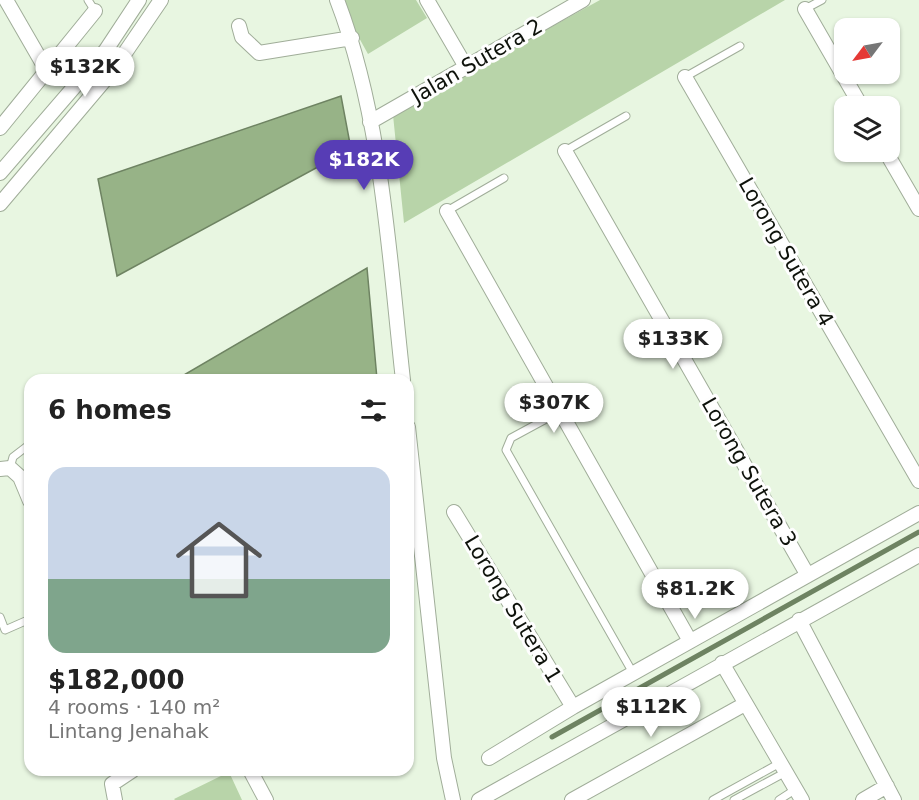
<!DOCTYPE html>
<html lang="en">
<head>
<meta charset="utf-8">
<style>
  body { margin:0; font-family:"DejaVu Sans",sans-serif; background:#f6f6f6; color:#222; height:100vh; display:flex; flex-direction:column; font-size:22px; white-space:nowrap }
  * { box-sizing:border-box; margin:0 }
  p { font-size:20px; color:#767676 }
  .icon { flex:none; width:33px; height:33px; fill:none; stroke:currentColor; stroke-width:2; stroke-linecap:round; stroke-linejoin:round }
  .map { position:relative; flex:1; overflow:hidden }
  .drawer { position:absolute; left:24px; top:374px; width:390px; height:402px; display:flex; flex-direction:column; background:#fff; border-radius:18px; box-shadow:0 2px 4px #0004 }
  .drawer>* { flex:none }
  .needle { width:39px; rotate:238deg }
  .buttons { position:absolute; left:834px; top:18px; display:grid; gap:12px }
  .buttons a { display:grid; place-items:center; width:66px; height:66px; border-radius:12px; background:#fff; box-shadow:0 2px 4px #0004; font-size:30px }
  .price { position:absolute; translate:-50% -51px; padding:0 14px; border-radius:21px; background:#fff; color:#222; font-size:20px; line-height:39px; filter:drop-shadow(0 2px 3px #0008) }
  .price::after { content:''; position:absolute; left:50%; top:36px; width:18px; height:14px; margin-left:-9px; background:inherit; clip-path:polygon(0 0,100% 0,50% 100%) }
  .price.selected { background:#573db5; color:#fff }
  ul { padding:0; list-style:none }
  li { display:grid; align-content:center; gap:12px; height:318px; padding:0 24px }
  li span { display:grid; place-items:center; height:186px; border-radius:18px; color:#555 }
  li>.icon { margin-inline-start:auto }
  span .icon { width:108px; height:108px; fill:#fffc; stroke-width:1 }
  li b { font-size:26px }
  h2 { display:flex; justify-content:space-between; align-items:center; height:72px; padding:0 24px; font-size:26px }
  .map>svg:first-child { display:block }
  .green { fill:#b8d4a9 }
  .water { fill:#97b387; stroke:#6e8362; stroke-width:1.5 }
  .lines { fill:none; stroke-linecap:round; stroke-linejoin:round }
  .stream { stroke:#6e8362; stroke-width:5 }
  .lane-casing { stroke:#a0ad99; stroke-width:9 }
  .street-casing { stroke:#a0ad99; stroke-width:16 }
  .lane { stroke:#fff; stroke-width:7 }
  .street { stroke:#fff; stroke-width:14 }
  .labels { text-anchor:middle; stroke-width:6; stroke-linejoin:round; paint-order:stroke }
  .street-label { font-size:21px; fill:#0e120b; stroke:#fefefe }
</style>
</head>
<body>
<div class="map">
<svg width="919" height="800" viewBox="0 0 919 800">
  <rect width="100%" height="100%" fill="#e8f6e1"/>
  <path class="green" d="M338,0H416L427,18L368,54Z
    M600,0H785L404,223L393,115Z
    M229,772L242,800H175L174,799Z"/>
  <path class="water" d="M341,96L351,149L117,276L98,179Z
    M367,268L377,379H177Z"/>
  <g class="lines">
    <path class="stream" d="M552,737L919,532"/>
    <defs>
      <path id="lane" d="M88,0L95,11
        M805,9L822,0
        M685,77L740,46
        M565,151L626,116
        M447,211L504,178
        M559,412L511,438L506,450L633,673
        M10,468L13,457L30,444
        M0,617L5,630L30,619
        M713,800L780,763
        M734,800L786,772
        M779,800L796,789"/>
      <path id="street" d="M6,0L47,71
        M337,0C382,117 389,255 403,380
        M427,0L466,67
        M805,9L861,106
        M239,26L242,37L259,53L352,38
        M685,77L919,481
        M370,122L583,0
        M0,128L95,11
        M565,151L807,574
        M886,152L919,209
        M0,173L106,50L139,0
        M0,204L114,69L161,0
        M447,211L690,641
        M408,427L444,758L453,800
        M0,469L10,468L20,477L30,501
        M454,512L573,707
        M799,620L894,800
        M722,663L802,800
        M489,758L573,707L919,513
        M250,770L266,800
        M115,800L112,784L133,770
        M479,800L919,555
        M572,800L745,704
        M863,800L887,786"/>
    </defs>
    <use href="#lane" class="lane-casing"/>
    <use href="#street" class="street-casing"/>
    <use href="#lane" class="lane"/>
    <use href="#street" class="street"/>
  </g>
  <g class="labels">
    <g class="street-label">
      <text transform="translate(477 61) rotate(-30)" y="7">Jalan Sutera 2</text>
      <text transform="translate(786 252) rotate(60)" y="7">Lorong Sutera 4</text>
      <text transform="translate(749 472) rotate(60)" y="7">Lorong Sutera 3</text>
      <text transform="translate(513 609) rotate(59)" y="7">Lorong Sutera 1</text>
    </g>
  </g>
</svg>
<div class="buttons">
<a><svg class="needle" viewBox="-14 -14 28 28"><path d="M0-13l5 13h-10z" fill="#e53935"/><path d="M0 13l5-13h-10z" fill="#767676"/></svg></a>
<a><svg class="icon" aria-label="layers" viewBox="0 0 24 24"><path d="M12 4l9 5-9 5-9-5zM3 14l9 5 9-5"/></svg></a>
</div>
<b class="price" style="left:85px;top:98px">$132K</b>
<b class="price selected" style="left:364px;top:191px">$182K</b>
<b class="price" style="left:673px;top:370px">$133K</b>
<b class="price" style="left:554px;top:434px">$307K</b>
<b class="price" style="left:695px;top:620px">$81.2K</b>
<b class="price" style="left:651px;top:738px">$112K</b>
<section class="drawer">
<h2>6 homes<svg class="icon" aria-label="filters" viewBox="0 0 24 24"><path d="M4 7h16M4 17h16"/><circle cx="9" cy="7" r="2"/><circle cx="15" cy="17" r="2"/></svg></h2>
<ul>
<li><span style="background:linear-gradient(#c9d6e8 60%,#7fa58c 0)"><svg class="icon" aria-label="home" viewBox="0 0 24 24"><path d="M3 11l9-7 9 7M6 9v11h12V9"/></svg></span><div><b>$182,000</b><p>4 rooms · 140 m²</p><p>Lintang Jenahak</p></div></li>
</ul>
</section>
</div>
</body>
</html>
